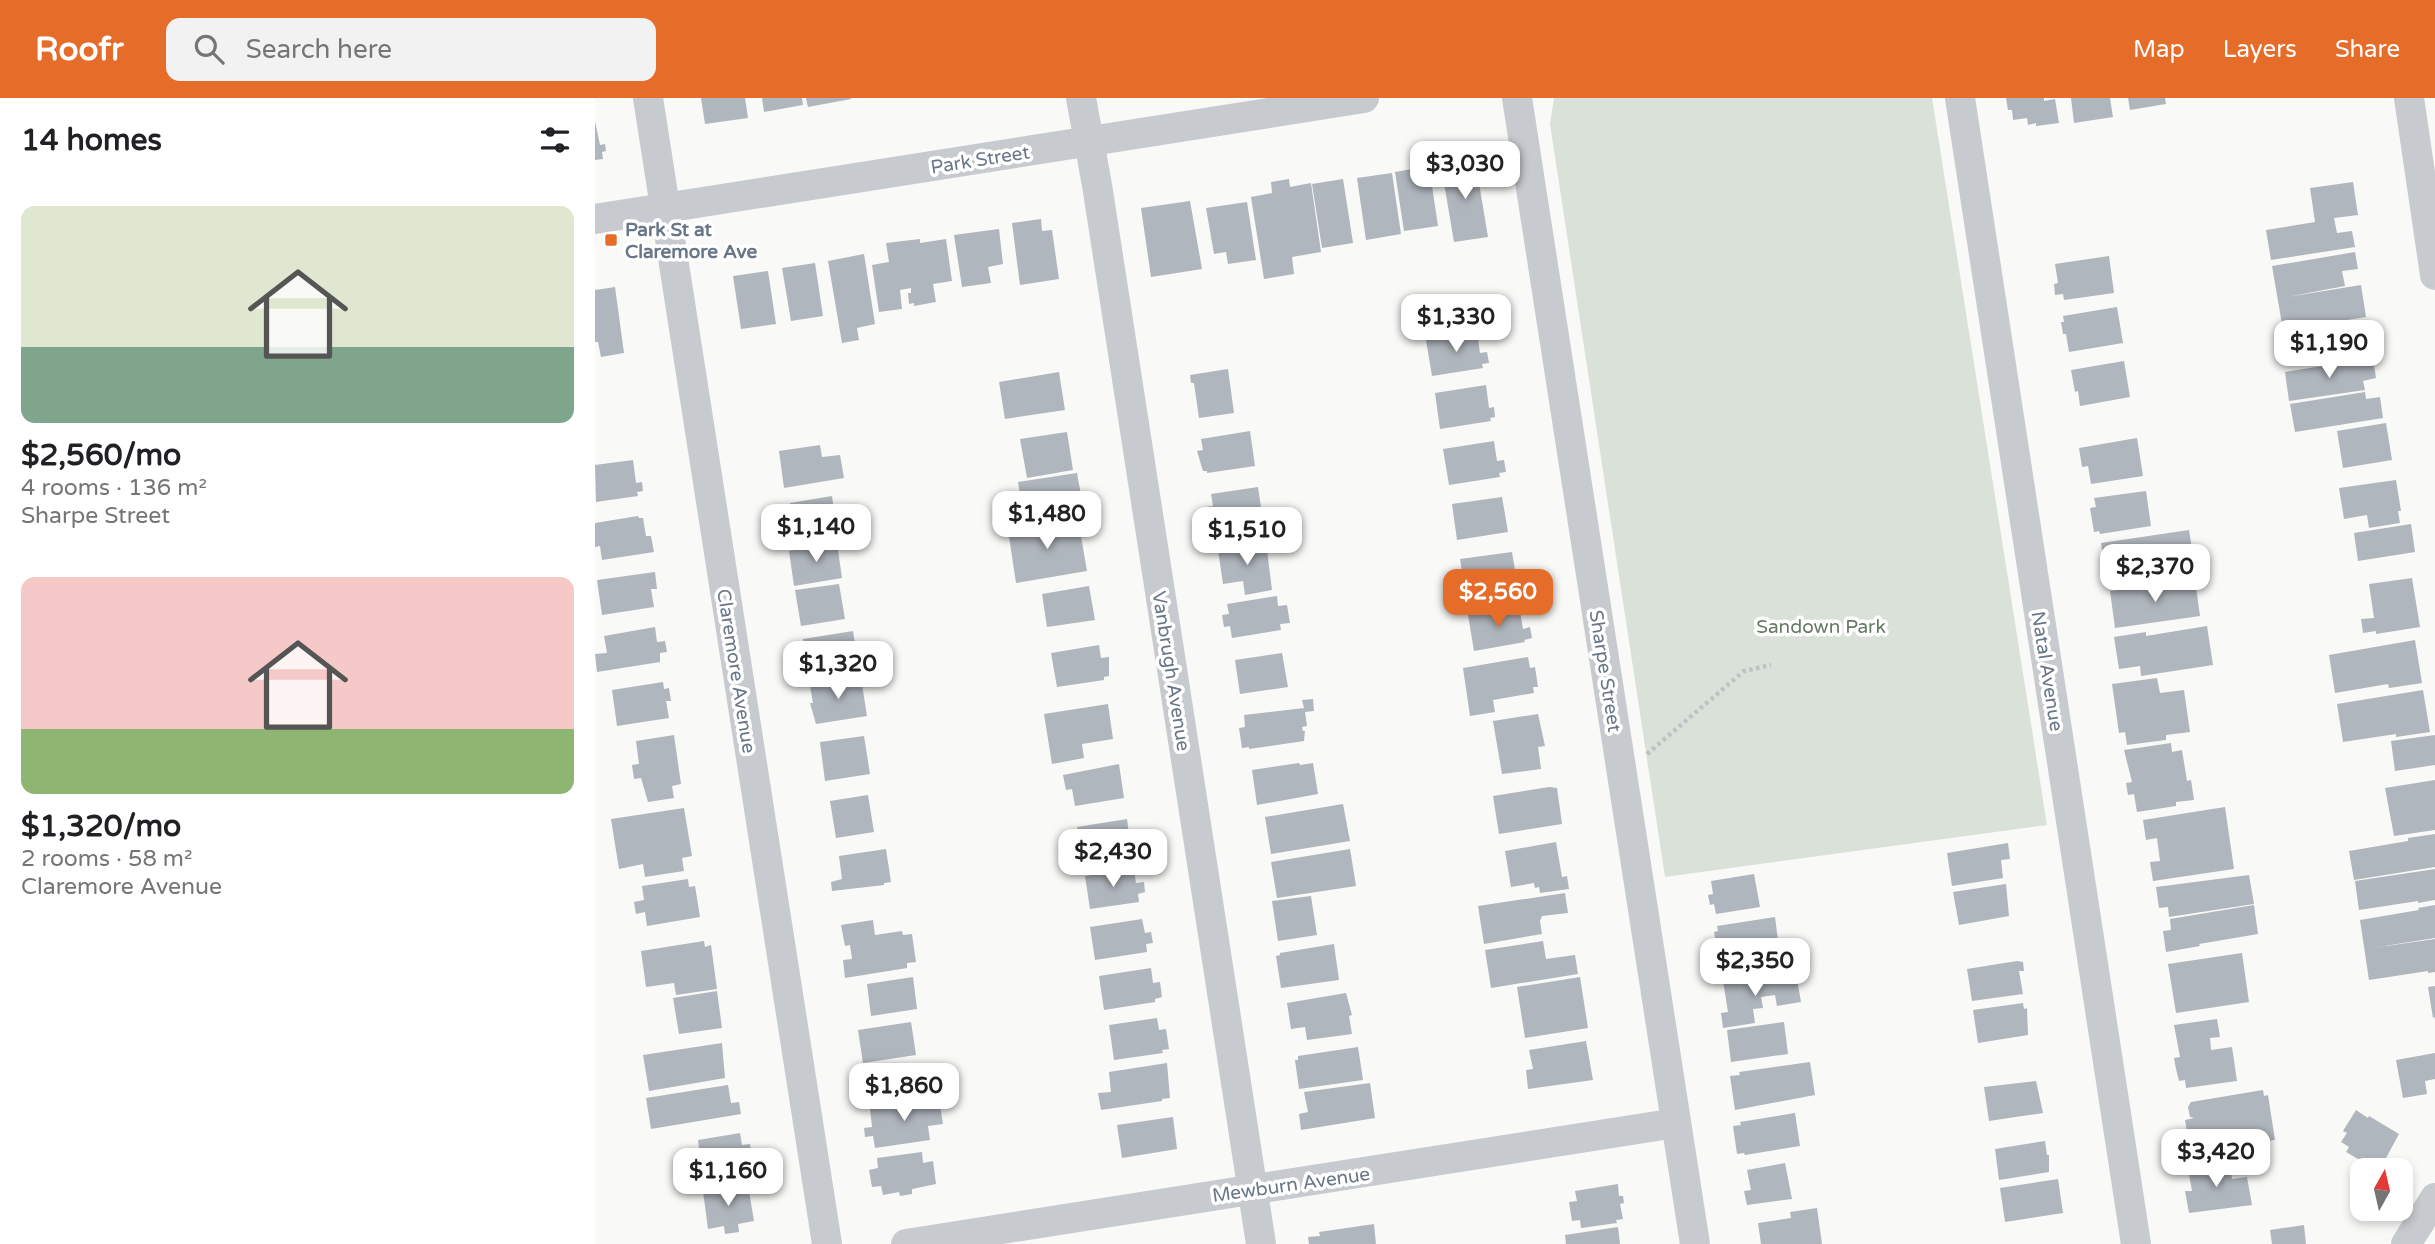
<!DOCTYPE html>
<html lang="en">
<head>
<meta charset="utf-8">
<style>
  body { margin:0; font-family:"Varela Round",sans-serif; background:#f2f2f2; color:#202124; height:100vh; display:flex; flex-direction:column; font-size:26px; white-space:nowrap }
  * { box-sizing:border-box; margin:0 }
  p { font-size:23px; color:#757577 }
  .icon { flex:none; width:38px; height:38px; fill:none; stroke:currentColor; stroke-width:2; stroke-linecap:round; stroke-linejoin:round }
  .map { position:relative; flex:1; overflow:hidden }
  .details { display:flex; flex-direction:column; background:#fff; width:595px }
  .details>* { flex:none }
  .needle { width:46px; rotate:8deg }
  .controls { position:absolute; left:1755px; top:1060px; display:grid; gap:14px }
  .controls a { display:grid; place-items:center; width:63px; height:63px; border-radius:14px; background:#fff; box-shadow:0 4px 10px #0003; font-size:35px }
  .price { position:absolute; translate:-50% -60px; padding:0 16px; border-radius:14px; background:#fff; color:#222; font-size:23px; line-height:46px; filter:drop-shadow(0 2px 4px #0008) }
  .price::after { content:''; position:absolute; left:50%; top:42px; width:21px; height:16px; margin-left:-10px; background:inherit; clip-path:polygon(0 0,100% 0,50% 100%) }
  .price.selected { background:#e66c2a; color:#fff }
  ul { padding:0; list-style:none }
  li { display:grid; align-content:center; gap:14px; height:371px; padding:0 21px }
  li span { display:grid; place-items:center; height:217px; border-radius:14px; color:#555 }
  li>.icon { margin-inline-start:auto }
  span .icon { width:126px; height:126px; fill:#fffc; stroke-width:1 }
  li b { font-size:30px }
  h2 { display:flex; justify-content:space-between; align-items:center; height:84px; padding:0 21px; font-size:30px }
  header { display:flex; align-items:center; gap:42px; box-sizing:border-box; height:98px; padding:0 35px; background:#e66c2a; color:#fff }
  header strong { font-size:33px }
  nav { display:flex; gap:38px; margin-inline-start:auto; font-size:24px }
  .search { width:490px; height:63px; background:#f2f2f2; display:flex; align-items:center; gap:18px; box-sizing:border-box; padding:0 24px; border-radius:14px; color:#757577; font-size:26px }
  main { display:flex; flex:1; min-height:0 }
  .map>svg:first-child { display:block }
  .green { fill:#dae1d8 }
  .building { fill:#b0b6bd }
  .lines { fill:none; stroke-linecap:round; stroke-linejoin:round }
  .path { stroke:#bfc1c4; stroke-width:4.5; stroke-dasharray:3.5 3.5; stroke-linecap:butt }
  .minor { stroke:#c7cace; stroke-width:30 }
  .poi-dot { fill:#e66c2a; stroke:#fff; stroke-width:2.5 }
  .labels { text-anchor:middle; stroke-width:7; stroke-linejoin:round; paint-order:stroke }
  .street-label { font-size:19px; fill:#687688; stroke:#fff }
  .poi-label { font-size:19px; font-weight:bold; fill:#687688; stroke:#fff; text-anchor:start }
  .park-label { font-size:19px; fill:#657a63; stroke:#fff }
</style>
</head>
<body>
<header>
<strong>Roofr</strong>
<div class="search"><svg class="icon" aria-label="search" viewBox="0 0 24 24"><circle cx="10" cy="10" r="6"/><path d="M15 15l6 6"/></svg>Search here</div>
<nav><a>Map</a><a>Layers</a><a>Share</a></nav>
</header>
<main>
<section class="details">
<h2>14 homes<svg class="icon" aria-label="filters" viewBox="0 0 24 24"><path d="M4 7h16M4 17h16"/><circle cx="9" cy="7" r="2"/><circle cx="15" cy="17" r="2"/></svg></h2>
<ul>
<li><span style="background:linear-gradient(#dfe7d0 65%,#7fa58c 0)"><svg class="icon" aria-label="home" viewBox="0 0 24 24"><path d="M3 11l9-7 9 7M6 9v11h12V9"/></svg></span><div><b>$2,560/mo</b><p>4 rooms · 136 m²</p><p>Sharpe Street</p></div></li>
<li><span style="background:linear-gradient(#f6c9c9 70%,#8fb573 0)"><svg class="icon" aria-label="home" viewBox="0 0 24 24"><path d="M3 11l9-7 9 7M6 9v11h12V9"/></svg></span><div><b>$1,320/mo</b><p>2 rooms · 58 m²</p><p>Claremore Avenue</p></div></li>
</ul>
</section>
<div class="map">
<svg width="1840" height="1146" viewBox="0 0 1840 1146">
  <rect width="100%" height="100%" fill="#f9f9f7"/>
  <path class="green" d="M959,0H1337L1452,727L1070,779L955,26Z"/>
  <path class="building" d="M106,0H150L153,20L110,26Z
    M167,0H207L208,7L169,14Z
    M211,0H256V1L213,9Z
    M1411,0H1449V3L1460,1L1464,25L1441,28V25L1433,27L1432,20L1418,22L1417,12H1413Z
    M1476,0H1515L1518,19L1479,25Z
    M1533,0H1570L1571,6L1535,12Z
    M0,23L5,47L10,46L11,53L7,54L8,61L0,62Z
    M880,61L893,139L859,144L846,67Z
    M834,68L843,128L809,133L800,74Z
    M797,75L806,136L771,142L762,80Z
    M694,81L695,89L716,85L726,154L697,159L699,176L669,181L656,99L677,95L676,84Z
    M748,81L758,145L727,150L717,86Z
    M1758,84L1763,117L1739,120L1742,135L1757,133L1760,149L1676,162L1671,132L1720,124L1715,90Z
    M595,103L607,171L556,179L546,110Z
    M652,104L661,162L633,166L631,154L619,156L611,110Z
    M446,121L447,133L457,132L464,181L425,187L417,125Z
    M404,131L408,166L393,169L396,185L367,189L359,137Z
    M325,141V145L351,141L357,183L338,186L341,204L319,208V205L314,206L313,195H316V190L305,192L307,211L284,214L277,167L294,164L291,145Z
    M1760,154L1763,171L1747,173L1750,188L1692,199L1766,187L1771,219L1688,232L1677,168Z
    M269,156L280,226L262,230L264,242L247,245L233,163Z
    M1514,158L1519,195L1469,202L1468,196L1460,197L1459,186L1463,185L1460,166Z
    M220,165L228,218L196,223L187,170Z
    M173,173L181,226L146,231L138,178Z
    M20,189L29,255L6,259L3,244H0V192Z
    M1522,209L1528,245L1474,254L1471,236H1468L1466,224H1469L1468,218Z
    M1772,223L1776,255L1694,268L1688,236Z
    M882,234L885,255L892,254L894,265L887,266L888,270L837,278L831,242Z
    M1778,260L1781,280L1768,283L1770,292L1694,303L1690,274Z
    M1529,263L1535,299L1485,308L1483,293L1480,294L1476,272Z
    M633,271L639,315L604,320L599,285H596L595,277Z
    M464,274L470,312L410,321L404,284Z
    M891,287L894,310L899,309L900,319L895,320L896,323L845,331L840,295Z
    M1770,294L1771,301L1785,299L1788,320L1700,334L1695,306Z
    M1791,325L1797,362L1748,370L1742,333Z
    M655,333L660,368L612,375V373H608L602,353L608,352L606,341Z
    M472,334L478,372L432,380L425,341Z
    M1542,340L1548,378L1496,386L1493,368L1487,369L1484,350Z
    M899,343L902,363L909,362L911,374L904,375L905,379L854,387L848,351Z
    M225,347L227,359L245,357L249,380L189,390L184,353Z
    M38,362L41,385L47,384L48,393L42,394L43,398L1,404L0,367Z
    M482,375L488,408L428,418L423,384Z
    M1801,382L1806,413H1803L1805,425L1774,430L1772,417L1749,421L1744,390Z
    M663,389L668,423L621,430V428L614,429L611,409L618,408L616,396Z
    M1551,393L1556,428L1505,436L1504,433L1499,434L1495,410L1501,409L1499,400Z
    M237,398L242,433L200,439L195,405Z
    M907,399L913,434L862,442L857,406Z
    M43,418L44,420H48L51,438H56L59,454L7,462L5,448L0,449V425Z
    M483,421L492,473L421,485L413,432Z
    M1816,426L1820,454L1763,463L1759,435Z
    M1594,432L1600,470L1511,483L1506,445Z
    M671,444L677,492L650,497L648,483L628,486L623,452Z
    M242,445L247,480L199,488L194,453Z
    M917,454L920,472L927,471L929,488L903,494V497L893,499L892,495L871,498L865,461Z
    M60,474L62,491H56L59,509L7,517L2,482Z
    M1817,480L1825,529L1781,536V533L1768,535L1766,521L1779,520L1774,486Z
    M1600,482L1605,518L1520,530L1515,493Z
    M244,486L250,521L206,528L200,492Z
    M494,488L500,522L452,529L447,496Z
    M682,498L683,508L692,507L695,525L685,526L686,532L637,540L635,528L629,529L627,517L634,516L632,506Z
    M924,508L928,531L935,529L937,540L929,542L930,544L879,553L873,517Z
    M1612,528L1618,567L1546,578L1545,568L1524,571L1519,539L1551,534V538Z
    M60,529L62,544L70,543L72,554L65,555V564L2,574L0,556L12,555L9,538Z
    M258,533L263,566L213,574L212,572L206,573L202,547L209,546L208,541Z
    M1820,542L1827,585L1794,590L1793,586L1740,595L1734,557Z
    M504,547L506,560L514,559V578L509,579V582L462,589L456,555Z
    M687,555L693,589L645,596L640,562Z
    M933,559L935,570L940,569L943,589H938L939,595L898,602L900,614L875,618L868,570Z
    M266,580L272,618L221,626L215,605H218L215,588Z
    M1562,580L1565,595L1589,592L1595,634L1571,637V642L1532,647L1530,634L1524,635L1517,586Z
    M68,584L69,591L74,590L76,603H71L74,620L22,628L17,592Z
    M1828,592L1835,634L1801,639V636L1748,644L1742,606Z
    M718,601L719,613L710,614L712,628L707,629L708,633H710L709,643L654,651V649L647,650L644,630L650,629L649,617L709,610L707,602Z
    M513,606L518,641L487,646L489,660L457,666L449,616Z
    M943,616L950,648L943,649L946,671L907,676L898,623Z
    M79,637L86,686L77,688L79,700L53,704L46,680L39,681L37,667L44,666L41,643Z
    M1840,637V667L1800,673L1796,643Z
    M269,638L275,676L230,683L225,644Z
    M1576,645L1577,654L1587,652L1592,683L1596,682L1599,702L1581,704V708L1542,714L1539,696L1533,697L1531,685L1537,684L1529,652Z
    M704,665L705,667L718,665L723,696L662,707L657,672Z
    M524,666L529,700L480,708L477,691L471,692L468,677Z
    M1840,682V732L1799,738L1790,690Z
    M954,689L962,690L967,726L904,736L898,698Z
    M273,697L279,734L241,740L235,703Z
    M748,706L755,743L676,756L670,719Z
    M1630,709L1639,771L1558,783L1555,764L1565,763L1562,740L1551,742L1548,722Z
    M89,710L97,758L87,760L89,773L50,779L48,766L24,771L16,721Z
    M532,721L534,736L540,735L542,745L536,747L537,754L488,762L482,729Z
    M1840,736V769L1759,782L1754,753L1813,743V740Z
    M961,744L967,779L972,778L974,791L945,795L944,789L940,790L939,785L916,789L910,753Z
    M1413,745L1415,761L1406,762L1408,780L1357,788L1352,755Z
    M291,751L296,784L289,785V787L237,793L236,784L247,781L244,758Z
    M755,751L761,788L682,800L676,764Z
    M539,771L541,785L549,784L550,794L543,796L544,804L495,811L490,778Z
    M1840,771V802L1823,805V803L1764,812L1760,783Z
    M1159,776L1165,809L1121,816L1119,806L1115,807L1113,797L1118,796L1116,783Z
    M1654,777L1659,806L1574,819L1573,809L1564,810L1561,789Z
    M93,781L94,789L100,788L105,819L52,828L50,814L41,816L39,804L49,802L47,788Z
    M1411,786L1414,818L1364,827L1358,794Z
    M970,795L973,815L947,818L945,823L947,836L889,846L883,808Z
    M716,798L722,837L683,843L677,803Z
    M1659,807L1663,836L1604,846L1605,848L1571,854L1568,833L1576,832L1575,821Z
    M1840,807V840L1777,850L1840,841V874L1833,875V873L1774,882L1765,822L1824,812L1823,810Z
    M1180,819L1184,850L1124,859L1119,834L1123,833L1122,828Z
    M547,821L550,835L556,834L558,845L551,846L552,854L500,862L495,829Z
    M278,822L280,837L307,833L308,837L317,836L321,864L312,865V870L250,880L248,862L257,861L255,847L250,848L246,827Z
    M109,843L110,849L116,847L122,891L81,897L79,885L51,889L46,853Z
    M948,843L951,861L980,857L983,876L896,890L890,852Z
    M739,846L744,882L686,890L681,858L685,857V855Z
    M1647,855L1654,904L1581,915L1573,866Z
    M1422,863L1428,864L1429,873H1424L1428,896L1377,903L1372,871Z
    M556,870L558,885L565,884L567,899L560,901V904L509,912L504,878Z
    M1171,876L1173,886L1202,881L1206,904L1182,908L1180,897L1166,899L1168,910L1158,911L1160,925L1128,930L1126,915L1133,914L1128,883Z
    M318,879L322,911L276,918L272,886Z
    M985,879L993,930L930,940L922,889Z
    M1840,888V919L1838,920L1833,889Z
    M122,893L127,930L84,936L78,900Z
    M751,895L757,917L754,918L757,936L712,942L710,929L696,931L692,905Z
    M1428,905L1429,911L1432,910L1433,937L1383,945L1378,912Z
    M562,920L564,932L571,931L574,951L567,952L568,955L519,962L514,927Z
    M1622,921L1625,939L1615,940L1616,952L1637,949L1642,983L1591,990L1590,982L1584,983L1581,971L1579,960L1585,959L1579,927Z
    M316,924L321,957L268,965L263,932Z
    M1189,924L1193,956L1136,964L1132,932Z
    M991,943L998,982L933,991L931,972L938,971L934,952Z
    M127,945L130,980L54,993L48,957Z
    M763,949L768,982L704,991L700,962H703V958Z
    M1840,955V981L1830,983L1832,996L1808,1000L1801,962Z
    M1215,964L1220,997L1140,1012L1135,978L1145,977L1144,974Z
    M572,965L575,1000L567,1001V1003L506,1012L503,995L516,994L514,974Z
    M324,968L328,1001L274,1009L270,975Z
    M1441,983L1448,1015L1394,1023L1389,989Z
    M775,985L780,1020L706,1032L704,1016L713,1014L709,994Z
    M133,987L136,1005L144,1004L146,1016L56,1031L51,1000Z
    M1668,992L1669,998L1673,997L1680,1042L1604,1054L1599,1049L1598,1041L1601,1037L1593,1039L1590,1022L1599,1020L1595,1019L1593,1009L1596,1004Z
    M344,1001L348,1026L333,1028L335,1042L280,1050L278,1038L270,1039L269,1030L277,1029L275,1011Z
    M1761,1012L1773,1020L1774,1018L1804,1036L1784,1073L1751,1054L1754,1049L1746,1044L1752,1035L1748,1033Z
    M1200,1015L1205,1048L1150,1057L1149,1055L1142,1056L1138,1028L1146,1027L1145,1024Z
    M578,1019L582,1051L527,1060L522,1027Z
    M145,1035L147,1047L155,1046L157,1060L149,1061L150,1069L108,1075L107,1068L98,1070L95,1051L104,1050L103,1042Z
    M1450,1043L1452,1057H1454V1074L1404,1082L1400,1051Z
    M327,1054L328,1065L338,1063L341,1086L317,1091V1096L305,1098L304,1094L288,1097L286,1088L277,1089L274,1072L283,1070L282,1060Z
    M1635,1064L1637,1081L1652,1079L1657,1107L1594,1115L1590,1093H1597L1593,1070Z
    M1190,1065L1197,1101L1152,1107L1149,1093L1156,1092L1152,1072Z
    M1463,1081L1468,1115L1410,1124L1405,1090Z
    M1023,1086L1024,1098H1028L1029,1105L1025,1106L1028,1121L1021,1122L1022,1125L986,1130L985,1122L977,1123L974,1104L982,1103L980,1093Z
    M153,1087L159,1123L143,1126L144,1134L130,1136L129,1128L113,1131L108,1093Z
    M1222,1110L1227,1146H1166L1163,1125L1196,1120L1195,1114Z
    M779,1126L781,1146H714L713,1139L725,1138L724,1134Z
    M1709,1127L1711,1146H1677L1675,1132Z
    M1023,1129L1025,1146H971L970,1137Z"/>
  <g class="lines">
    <path class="path" d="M1052,656L1149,573L1176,567"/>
    <path class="minor" d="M53,0L232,1146
      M486,0L502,87L666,1146
      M922,0L1100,1146
      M1365,0L1541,1146
      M1814,0L1840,177
      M0,121L769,0
      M311,1146L1081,1025
      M1811,1146L1840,1100"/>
  </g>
  <rect class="poi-dot" x="9" y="135" width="14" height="14" rx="3.5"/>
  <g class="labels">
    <g class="street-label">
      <text transform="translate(385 61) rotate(-9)" y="7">Park Street</text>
      <text transform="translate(142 573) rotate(81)" y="7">Claremore Avenue</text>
      <text transform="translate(577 573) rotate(81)" y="7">Vanbrugh Avenue</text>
      <text transform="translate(1011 573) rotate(81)" y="7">Sharpe Street</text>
      <text transform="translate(1453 573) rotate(81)" y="7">Natal Avenue</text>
      <text transform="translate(696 1086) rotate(-8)" y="7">Mewburn Avenue</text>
    </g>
    <g class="poi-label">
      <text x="30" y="138">Park St at<tspan x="30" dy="22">Claremore Ave</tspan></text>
    </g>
    <g class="park-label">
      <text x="1226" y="535">Sandown Park</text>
    </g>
  </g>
</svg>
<div class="controls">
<a><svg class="needle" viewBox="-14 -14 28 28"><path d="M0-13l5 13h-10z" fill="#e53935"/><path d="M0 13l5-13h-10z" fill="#757577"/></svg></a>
</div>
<b class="price" style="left:870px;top:103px">$3,030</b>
<b class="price" style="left:861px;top:256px">$1,330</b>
<b class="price" style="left:1734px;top:282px">$1,190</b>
<b class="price" style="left:452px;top:453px">$1,480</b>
<b class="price" style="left:221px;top:466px">$1,140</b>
<b class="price" style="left:652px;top:469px">$1,510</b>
<b class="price" style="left:1560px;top:506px">$2,370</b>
<b class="price selected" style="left:903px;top:531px">$2,560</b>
<b class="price" style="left:243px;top:603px">$1,320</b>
<b class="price" style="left:518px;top:791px">$2,430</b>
<b class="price" style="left:1160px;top:900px">$2,350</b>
<b class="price" style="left:309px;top:1025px">$1,860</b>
<b class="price" style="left:1621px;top:1091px">$3,420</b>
<b class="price" style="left:133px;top:1110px">$1,160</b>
</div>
</main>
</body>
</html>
